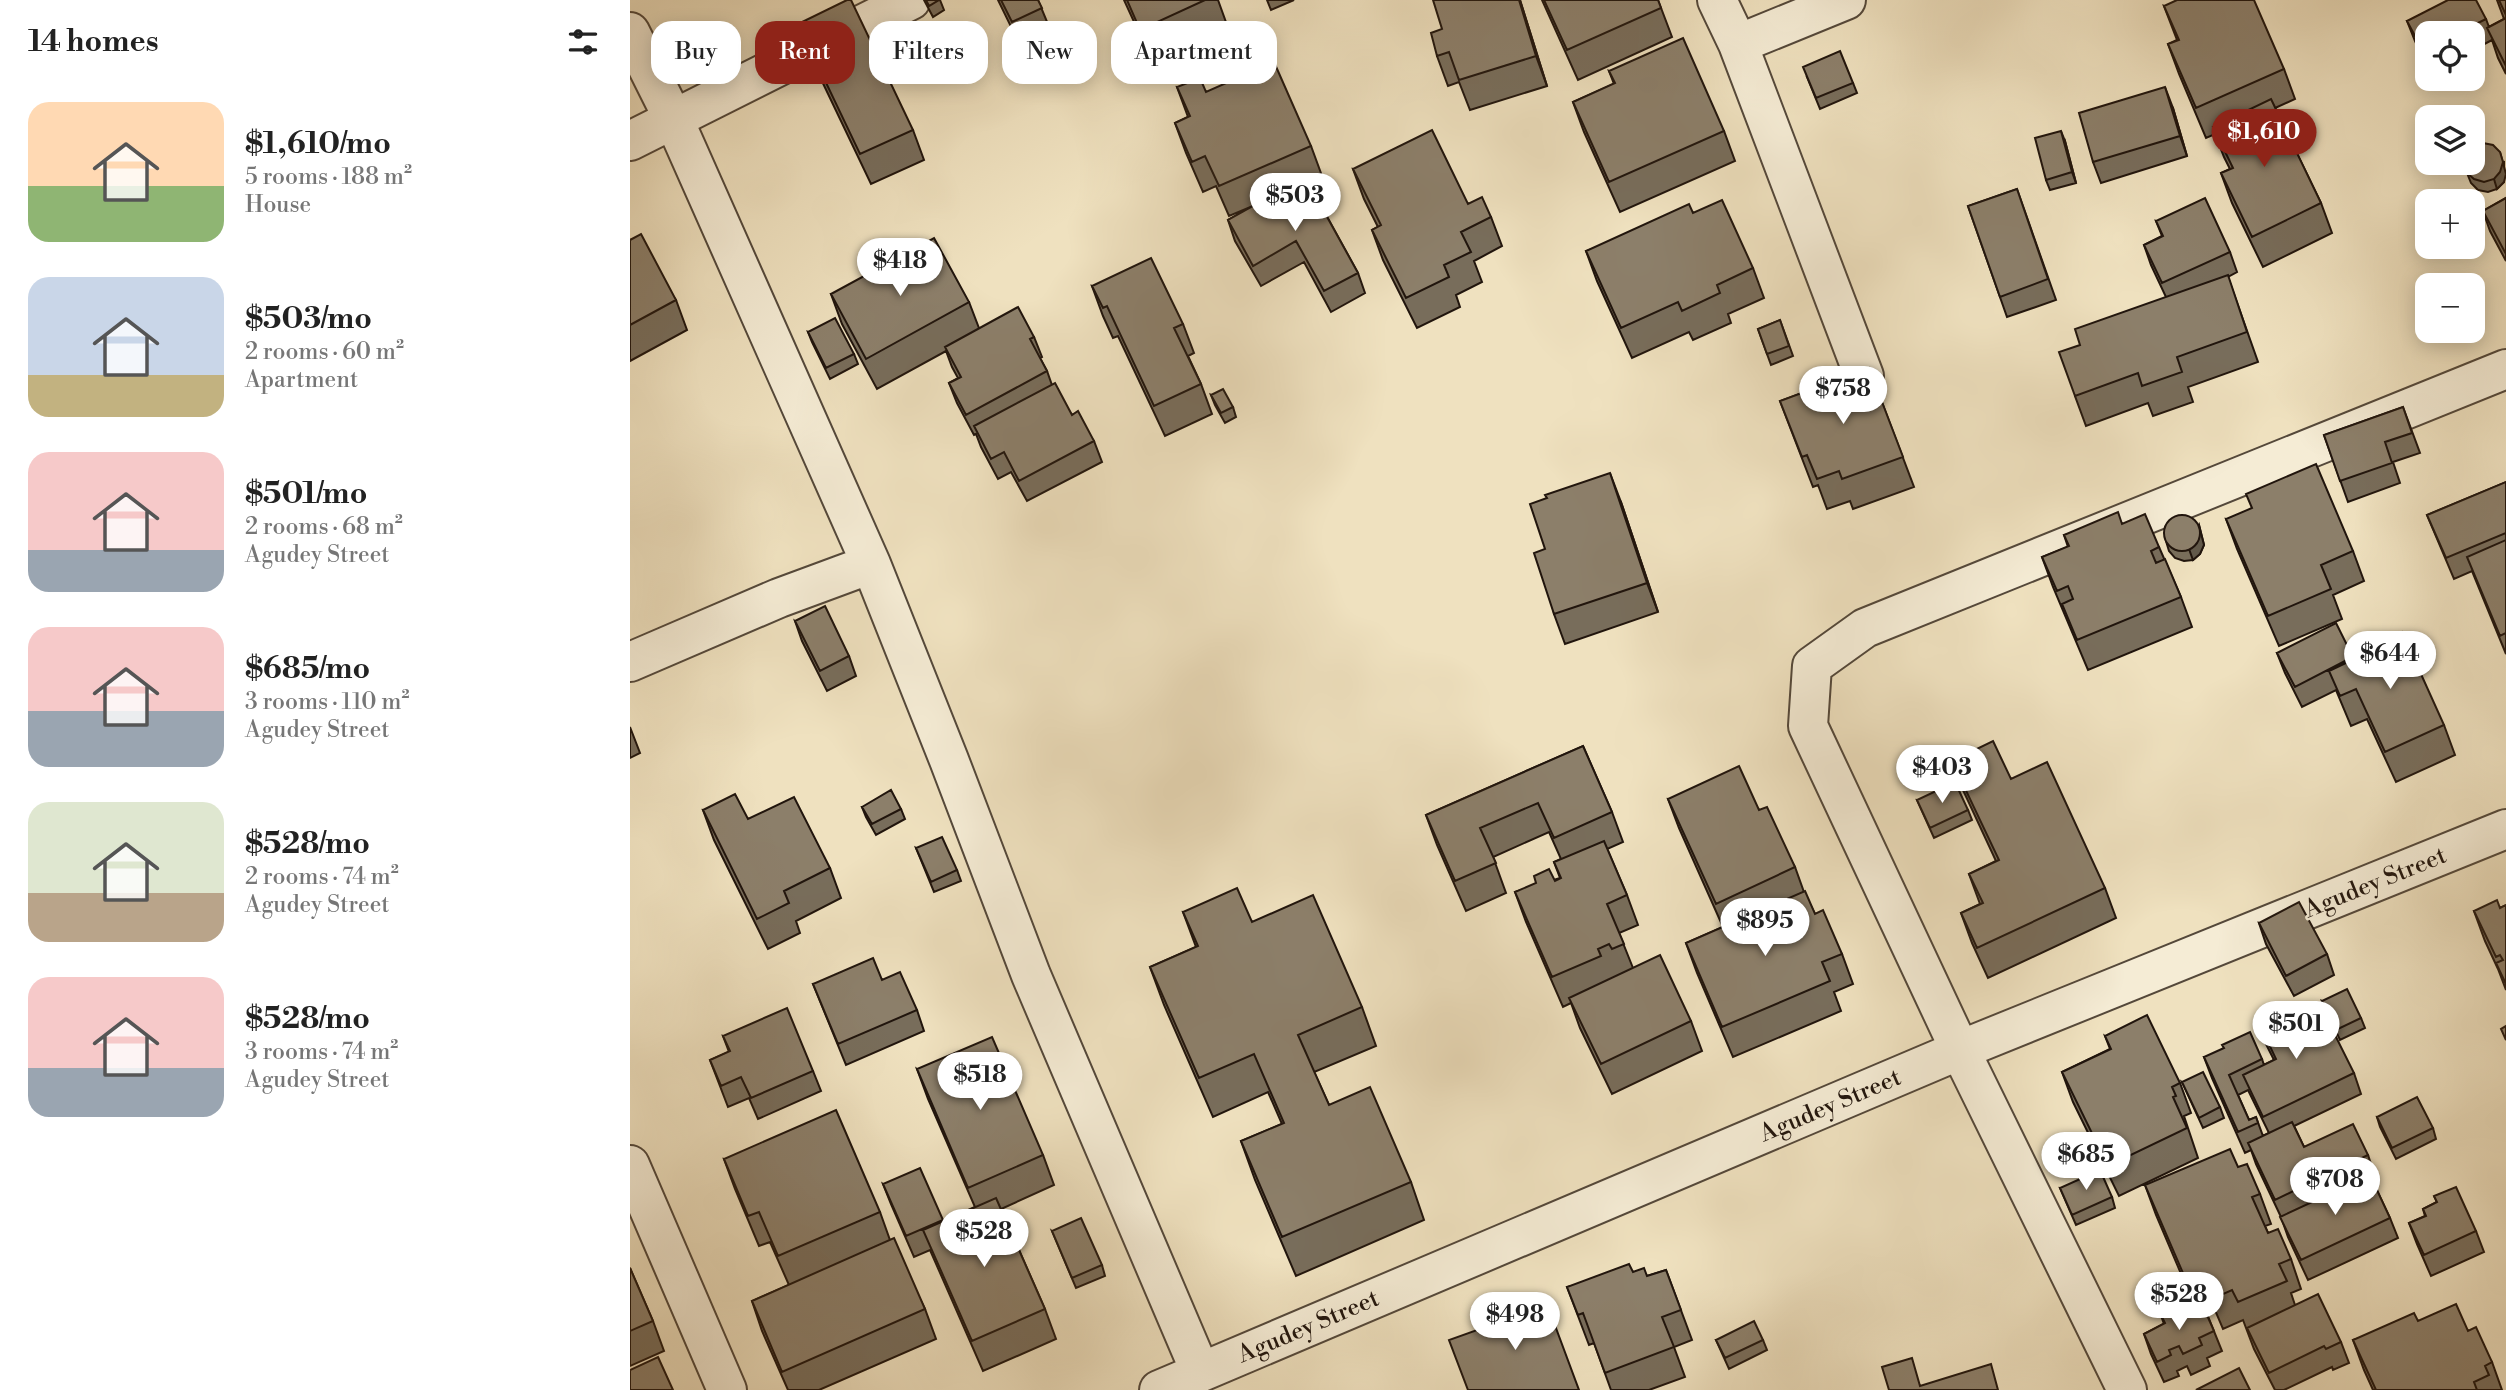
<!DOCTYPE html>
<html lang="en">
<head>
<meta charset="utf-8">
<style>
  body { margin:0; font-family:"Libre Bodoni",serif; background:#f2f2f2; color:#222; height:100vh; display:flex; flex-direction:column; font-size:26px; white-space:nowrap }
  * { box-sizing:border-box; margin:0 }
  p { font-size:23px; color:#767676 }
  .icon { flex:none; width:38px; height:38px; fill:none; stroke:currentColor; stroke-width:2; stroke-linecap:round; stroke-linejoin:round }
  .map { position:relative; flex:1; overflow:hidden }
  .details { display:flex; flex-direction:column; background:#fff; width:630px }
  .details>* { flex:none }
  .guide { position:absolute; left:21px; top:21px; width:665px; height:63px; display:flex; gap:14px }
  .tools { position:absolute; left:1785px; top:21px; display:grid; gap:14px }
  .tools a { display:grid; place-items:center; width:70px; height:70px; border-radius:14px; background:#fff; box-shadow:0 4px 18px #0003; font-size:35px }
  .price { position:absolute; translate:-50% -60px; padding:0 16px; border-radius:24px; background:#fff; color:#222; font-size:23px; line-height:46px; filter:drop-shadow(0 2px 4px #0008) }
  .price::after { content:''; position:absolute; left:50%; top:42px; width:21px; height:16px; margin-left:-10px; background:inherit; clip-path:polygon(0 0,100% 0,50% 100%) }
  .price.on { background:#8f2418; color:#fff }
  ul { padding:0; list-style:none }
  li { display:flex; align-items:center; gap:21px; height:175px; padding:0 28px }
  li span { display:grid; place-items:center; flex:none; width:196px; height:140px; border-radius:21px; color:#555 }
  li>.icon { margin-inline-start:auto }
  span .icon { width:84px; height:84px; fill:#fffc; stroke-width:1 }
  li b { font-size:30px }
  h2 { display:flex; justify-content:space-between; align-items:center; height:84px; padding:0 28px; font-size:30px }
  .chip { padding:0 24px; border-radius:21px; background:#fff; box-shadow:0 4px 18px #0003; font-size:24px; line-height:63px }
  .chip.on { background:#8f2418; color:#fff }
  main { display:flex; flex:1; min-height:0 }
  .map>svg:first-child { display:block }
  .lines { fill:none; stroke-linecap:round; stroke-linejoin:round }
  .street-casing { stroke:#54483a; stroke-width:42 }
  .street { stroke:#f5ecd5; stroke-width:38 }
  .wall { fill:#786d5b; stroke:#21150d; stroke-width:2; fill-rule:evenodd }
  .shaded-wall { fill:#62594a; stroke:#21150d; stroke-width:2 }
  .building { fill:#8c7f6a; stroke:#21150d; stroke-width:2 }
  .labels { text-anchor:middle; stroke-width:5; stroke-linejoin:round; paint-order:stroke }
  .street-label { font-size:24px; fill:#21150d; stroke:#f5ecd5 }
</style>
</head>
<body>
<main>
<section class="details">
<h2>14 homes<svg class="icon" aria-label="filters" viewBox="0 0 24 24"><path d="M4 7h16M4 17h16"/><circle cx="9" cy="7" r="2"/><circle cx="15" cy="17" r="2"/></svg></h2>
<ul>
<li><span style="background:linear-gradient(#ffd9b3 60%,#8fb573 0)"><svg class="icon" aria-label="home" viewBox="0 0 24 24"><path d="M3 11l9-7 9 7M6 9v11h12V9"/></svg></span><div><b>$1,610/mo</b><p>5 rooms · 188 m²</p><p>House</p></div></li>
<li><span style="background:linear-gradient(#c9d6e8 70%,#c2b280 0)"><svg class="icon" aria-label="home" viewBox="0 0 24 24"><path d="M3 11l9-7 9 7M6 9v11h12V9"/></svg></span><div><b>$503/mo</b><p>2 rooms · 60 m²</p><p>Apartment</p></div></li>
<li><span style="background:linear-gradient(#f6c9c9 70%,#9aa5b1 0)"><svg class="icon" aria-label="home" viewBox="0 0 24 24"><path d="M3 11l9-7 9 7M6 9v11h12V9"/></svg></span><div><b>$501/mo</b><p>2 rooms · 68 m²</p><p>Agudey Street</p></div></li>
<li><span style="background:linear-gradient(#f6c9c9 60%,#9aa5b1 0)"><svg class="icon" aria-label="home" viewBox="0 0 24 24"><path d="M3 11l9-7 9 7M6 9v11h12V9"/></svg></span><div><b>$685/mo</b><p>3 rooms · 110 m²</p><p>Agudey Street</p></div></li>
<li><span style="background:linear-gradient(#dfe7d0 65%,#b9a48a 0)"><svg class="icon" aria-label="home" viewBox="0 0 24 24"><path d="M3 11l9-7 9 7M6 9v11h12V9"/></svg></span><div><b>$528/mo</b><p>2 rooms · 74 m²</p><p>Agudey Street</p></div></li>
<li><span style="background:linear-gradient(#f6c9c9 65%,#9aa5b1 0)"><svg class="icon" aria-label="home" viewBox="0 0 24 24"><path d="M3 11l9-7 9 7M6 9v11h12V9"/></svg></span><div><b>$528/mo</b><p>3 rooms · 74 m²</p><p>Agudey Street</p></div></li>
</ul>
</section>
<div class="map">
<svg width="1876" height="1390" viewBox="0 0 1876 1390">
  <rect width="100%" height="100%" fill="#efe1bf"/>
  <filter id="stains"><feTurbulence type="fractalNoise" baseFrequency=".00286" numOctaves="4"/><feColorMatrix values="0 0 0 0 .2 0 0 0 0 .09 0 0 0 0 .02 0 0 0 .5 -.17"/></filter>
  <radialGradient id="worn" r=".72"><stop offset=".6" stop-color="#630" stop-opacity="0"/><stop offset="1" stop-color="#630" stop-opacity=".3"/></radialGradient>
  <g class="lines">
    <defs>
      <path id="street" d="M1087,0L1108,44L1234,376
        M0,32L44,120L241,564L319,760L401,975L570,1371
        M1108,44L1216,0
        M0,141L281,0
        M0,662L149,598L241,564
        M0,1165L97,1390
        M529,1390L1330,1050L1876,829
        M1497,1390L1330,1050L1178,726L1182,666L1235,628L1876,369"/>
    </defs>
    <use href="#street" class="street-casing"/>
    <use href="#street" class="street"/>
  </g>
  <path class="wall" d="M294,0H310L314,10L303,17Z
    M368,0H408L420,29L389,43Z
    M494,0H588L597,25L521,59Z
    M637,0H664L641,10Z
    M890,0L917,86L840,110L829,82L818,86L807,56L812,29Z
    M912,0H1028L1042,37L948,80Z
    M1867,0H1876V74L1868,58L1862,40L1843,50V33H1797V66L1785,41L1777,21L1856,19L1859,27L1874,19Z
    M1534,6L1654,69L1665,99L1645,108L1691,203L1702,233L1633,267L1602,203L1591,173L1600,169L1594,157L1585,134L1576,138L1549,74L1538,44L1547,40Z
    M168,24L283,130L294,160L241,184L179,54Z
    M979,71L1094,131L1105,161L990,212L954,132L943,102L984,84Z
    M1177,77L1223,83L1227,93L1190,109Z
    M547,87L576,92L681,146L692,176L678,182L728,273L735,293L701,312L674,262L631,286L605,241L598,220L623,206L599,216L586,186L573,192L556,153L545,123L558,117Z
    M1543,108L1557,156L1471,183L1463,162Z
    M1435,141L1446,183L1420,190L1416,180Z
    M1874,162V182L1867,189L1858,192L1848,190L1841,183L1837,173Z
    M723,169L838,204L861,217L872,246L844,261L852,282L826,295L830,307L787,328L753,260L742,230L748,227L734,199Z
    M1387,189L1426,300L1377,317L1338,206Z
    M1876,198V261L1860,231L1853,211Z
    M1063,213L1123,268L1134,298L1098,314L1101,323L1063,340L1059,332L1002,358L967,281L956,251Z
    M1526,221L1600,252L1607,272L1598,277L1628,362L1558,387L1563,402L1523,416L1518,403L1456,426L1445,396L1450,345L1536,297L1521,265L1514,245L1532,236Z
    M0,240L46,300L57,330L0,361Z
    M462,286L553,324L564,353L558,356L571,384L582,414L535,436L488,336L483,338L473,316Z
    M201,294L339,302L349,328L404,337L412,357L410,358L417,371L422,385L442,415L464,441L472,462L397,501L381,472L368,479L351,447L346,434L344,435L327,403L319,383L328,378L322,367L316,351L247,389L212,324Z
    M1150,320L1163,356L1141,365L1128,329Z
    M178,332L224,354L228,364L200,379L182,342Z
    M1239,368L1284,487L1223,509L1220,501L1197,509L1188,485L1183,487L1150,401Z
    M581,395L603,407L606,417L595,423L585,405Z
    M1773,407L1790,453L1763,462L1770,483L1718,502L1694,435Z
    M1876,482V654L1842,571L1824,579L1797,515Z
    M991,502L1028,612L935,644L924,614L915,549Z
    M1596,519L1723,551L1734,581L1703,595L1712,619L1649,646L1607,549Z
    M1492,524L1529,547L1551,597L1562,627L1458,670L1423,587L1412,557L1438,547L1434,535Z
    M1569,525L1574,545L1570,554L1563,560L1554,561L1545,558L1539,551L1536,541Z
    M165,621L219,656L226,676L197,691L172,641Z
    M1647,653L1722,655L1814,725L1825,755L1766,782L1737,719L1721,726L1706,690L1672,707L1655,673Z
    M0,727L10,753L0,758Z
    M953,746L982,812L993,842L977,849L997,895L1008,925L989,933L1003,968L1061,1021L1072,1051L982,1094L950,1028L941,1003L933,1007L896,922L885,892L930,878L924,862L931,859L919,832L863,857L876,893L836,911L807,845L796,815Z
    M1322,761L1381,779L1475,888L1486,918L1358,978L1342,943L1331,913L1350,904L1339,874L1366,861L1333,790Z
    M1038,799L1129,810L1165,867L1174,892L1185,914L1212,954L1223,984L1204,992L1211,1011L1103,1057L1067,973L1056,943L1093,927L1049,828Z
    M1287,800L1338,810L1342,820L1304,838Z
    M232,807L271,809L275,819L246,835L236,817Z
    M73,810L118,819L200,868L211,898L166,921L170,933L138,949L84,840Z
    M286,848L327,870L331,881L304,892Z
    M1876,905V990L1868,969L1855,941L1844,911L1870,908Z
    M553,912L622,922L732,1007L746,1046L684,1072L699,1105L781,1182L794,1220L666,1276L625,1180L611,1141L652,1124L638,1092L583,1117L534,1005L520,967L566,947Z
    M1629,923L1697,954L1704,975L1664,996L1636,944Z
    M252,980L287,1010L294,1031L216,1065L183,984Z
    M1692,1001L1731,1018L1735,1028L1710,1040Z
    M1627,1019L1663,1027L1724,1073L1731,1094L1664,1126L1674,1147L1738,1155L1745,1176L1741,1178L1760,1218L1768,1238L1678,1280L1658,1237L1651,1217L1626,1164L1621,1150L1615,1153L1582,1078L1574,1057L1632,1059L1634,1065L1644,1060L1634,1040ZM1618,1090L1639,1133L1633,1136L1626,1117L1619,1120L1608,1095Z
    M93,1036L183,1071L191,1091L128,1119L119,1098L98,1107L80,1060L99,1052Z
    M1475,1036L1550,1083L1561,1113L1554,1116L1568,1158L1489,1196L1443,1102L1432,1072L1480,1049Z
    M287,1069L413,1155L424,1185L371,1209L415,1309L426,1339L353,1371L300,1250L284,1257L261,1204L253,1184L313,1221L345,1207L298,1099Z
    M1552,1082L1590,1107L1594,1118L1573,1128Z
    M1747,1117L1803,1128L1806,1139L1766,1159L1750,1127Z
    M94,1159L250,1212L260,1240L295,1309L306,1339L189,1390H158L132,1331L122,1301L159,1285L140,1242L129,1246L105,1189Z
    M1608,1167L1630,1194L1641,1224L1635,1226L1638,1233L1661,1259L1671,1289L1661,1293L1665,1305L1711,1342L1719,1363L1703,1370L1702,1367L1654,1390H1645L1624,1349L1613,1320L1593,1329L1585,1310L1577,1314L1592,1351L1577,1358L1580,1366L1561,1375L1557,1366L1547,1371L1549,1376L1534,1382L1521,1354L1514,1334L1534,1324L1530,1313L1551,1315L1566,1309L1526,1215L1515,1185Z
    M1430,1188L1482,1197L1485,1208L1446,1225Z
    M1804,1196L1846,1231L1854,1252L1801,1276L1787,1244L1779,1223L1795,1216L1793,1209L1807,1202Z
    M422,1231L472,1265L475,1276L446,1288Z
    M0,1268L23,1321L34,1351L0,1366Z
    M1036,1270L1062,1340L1044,1347L1055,1377L1019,1390H981L964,1343L959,1345L937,1287L1003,1272L1017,1276Z
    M1788,1321L1838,1331L1862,1362L1872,1390H1743L1734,1370L1723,1340Z
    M1086,1340H1133L1137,1350L1099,1369Z"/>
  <path class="shaded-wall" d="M889,0H890L917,86L906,56Z
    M1535,87L1543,108L1557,156L1550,136Z
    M1431,131L1435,141L1446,183L1442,172Z
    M1870,152L1876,174L1874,182L1867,189L1864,179Z
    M980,473L991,502L1028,612L1017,583Z
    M1569,525L1574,545L1570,554L1563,560L1559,549Z"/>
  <path class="building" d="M217,0H221L283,130L230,154L168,24Z
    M296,0H309L299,6Z
    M371,0H408L412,8L382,22Z
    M497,0H575L510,30Z
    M803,0H889L906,56L829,80L819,52L807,56L801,33L812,29Z
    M914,0H1028L1031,8L937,50Z
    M1547,0H1624L1654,69L1566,108L1538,44L1549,40L1534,6Z
    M1818,0H1846L1856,19L1828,33H1797V49L1793,51L1777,21Z
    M1869,0H1876V15Z
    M1876,18V66L1857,28Z
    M1053,38L1094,131L979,182L943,102L985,83L979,71Z
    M1210,51L1223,83L1186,98L1173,67Z
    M644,62L681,146L589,186L575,156L562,162L545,123L560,116L547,87L570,78L576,92Z
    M1535,87L1550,136L1463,162L1449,113Z
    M1641,99L1691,203L1622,237L1591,173L1603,168L1583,127Z
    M802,130L838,204L852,197L861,217L831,232L841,252L814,265L819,277L776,298L742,230L751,225L723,169Z
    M1431,131L1442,172L1416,180L1405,138Z
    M1853,143L1863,145L1870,152L1873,162L1870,172L1864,179L1854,182L1844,179L1837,173L1834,163H1843V146Z
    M675,177L728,273L694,291L666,241L623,266L598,220Z
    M1387,189L1418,279L1370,297L1338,206Z
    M1575,198L1600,252L1532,283L1514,245L1533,236L1526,221Z
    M1876,198V254L1853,211Z
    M1092,200L1123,268L1087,285L1090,293L1052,311L1048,302L991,328L956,251L1059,204L1063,213Z
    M11,234L46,300L0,325V240Z
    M304,238L339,302L236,359L201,294Z
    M521,258L553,324L544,328L571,384L524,406L477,306L473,308L462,286Z
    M1598,275L1617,332L1547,357L1552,372L1512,386L1508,373L1445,396L1429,352L1450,345L1445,329Z
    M388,307L404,337L400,339L417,371L336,415L319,383L331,377L315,347Z
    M205,318L224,354L196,368L178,332Z
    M1150,320L1159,346L1137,354L1128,329Z
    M1239,368L1273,457L1212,479L1209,471L1187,479L1177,455L1172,457L1150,401Z
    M425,383L442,415L448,411L464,441L389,481L374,452L361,459L344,426Z
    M593,389L603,407L591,413L581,395Z
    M1773,407L1782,433L1755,442L1762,463L1710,481L1694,435Z
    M1686,464L1723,551L1691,565L1701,589L1638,616L1596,519L1622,508L1616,494Z
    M980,473L1017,583L924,614L904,553L915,549L900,504L917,498L915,495Z
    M1876,482V533L1816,558L1797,515Z
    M1488,512L1492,524L1515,514L1529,547L1521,551L1526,563L1535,559L1551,597L1447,640L1432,604L1443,599L1438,586L1427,591L1412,557L1439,546L1434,535Z
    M1534 533a18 18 0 1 1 36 0a18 18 0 1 1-36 0Z
    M1876,540V633L1870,636L1837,557Z
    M195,606L219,656L190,671L165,621Z
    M1706,623L1722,655L1716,658L1717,660L1665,687L1647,653Z
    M1772,632L1814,725L1755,752L1726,689L1710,696L1699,671L1718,662L1716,658Z
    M1363,741L1381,779L1417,762L1475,888L1347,948L1331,913L1353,903L1339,874L1369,860L1322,761Z
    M953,746L982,812L924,838L908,803L850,828L866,863L825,881L796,815Z
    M1109,766L1129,810L1137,807L1165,867L1086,904L1038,799Z
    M1325,782L1338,810L1300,828L1287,800Z
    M261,790L271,809L242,824L232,807Z
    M105,794L118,819L164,797L200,868L154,891L159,903L127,919L73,810Z
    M312,837L327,870L301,882L286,848Z
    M974,841L997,895L977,904L994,944L982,949L979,944L968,949L971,956L922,977L885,892L906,883L904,876L919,869L925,881L931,878L924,862Z
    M607,888L622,922L683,895L732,1007L668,1035L699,1105L740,1087L781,1182L652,1237L611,1141L654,1123L624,1054L569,1078L520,967L568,946L553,912Z
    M1175,891L1185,914L1193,910L1212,954L1192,962L1200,981L1092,1027L1056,943Z
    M1867,900L1870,908L1876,905V984L1866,963L1873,960L1870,955L1866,957L1844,911Z
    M1669,902L1697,954L1656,976L1629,923Z
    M1030,955L1061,1021L971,1064L939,998Z
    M243,958L252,980L270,972L287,1010L208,1044L183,984Z
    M1717,989L1731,1018L1706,1030L1692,1001Z
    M1653,1007L1663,1027L1694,1013L1724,1073L1633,1117L1613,1075L1646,1059L1627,1019Z
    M157,1008L183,1071L121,1098L111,1077L91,1086L80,1060L100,1051L93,1036Z
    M1517,1015L1550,1083L1542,1087L1546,1096L1543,1097L1557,1128L1478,1166L1432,1072L1481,1049L1475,1036Z
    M1876,1026V1040L1871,1029Z
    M1620,1032L1632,1059L1599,1075L1619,1120L1626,1117L1628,1123L1608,1132L1574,1057L1594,1048L1592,1045Z
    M362,1037L413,1155L338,1188L287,1069Z
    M1573,1072L1590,1107L1569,1118L1552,1082Z
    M1787,1097L1803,1128L1762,1148L1747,1117Z
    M206,1110L250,1212L148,1256L129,1212L118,1216L94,1159Z
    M1662,1122L1674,1147L1723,1124L1738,1155L1645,1200L1618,1143Z
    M1600,1149L1608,1167L1617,1164L1630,1194L1622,1197L1638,1233L1648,1229L1661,1259L1649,1264L1657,1281L1608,1302L1602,1290L1582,1299L1574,1280L1559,1287L1515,1185Z
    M290,1168L313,1220L276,1236L253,1184Z
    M1470,1170L1482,1197L1442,1215L1430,1188Z
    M1740,1175L1760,1218L1671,1260L1650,1217Z
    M1826,1187L1846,1231L1794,1255L1779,1223L1796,1216L1793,1209L1807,1202L1804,1196Z
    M366,1198L415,1309L342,1341L293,1230Z
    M451,1218L472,1265L442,1278L422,1231Z
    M264,1238L295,1309L152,1372L122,1301Z
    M999,1264L1003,1272L1014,1268L1017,1276L1036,1270L1051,1310L1032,1317L1044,1347L975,1373L953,1313L948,1315L937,1287Z
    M0,1268L23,1321L0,1331Z
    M1688,1294L1711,1342L1696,1349L1694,1346L1639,1373L1617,1328Z
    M891,1296L897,1311L917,1304L949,1390H838L819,1340L867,1323L861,1307Z
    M1826,1304L1838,1331L1846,1327L1862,1362L1855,1366L1859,1375L1844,1382L1847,1390H1746L1723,1340L1784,1313L1788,1321Z
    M1547,1306L1551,1315L1573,1306L1584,1331L1569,1338L1572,1345L1553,1354L1549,1346L1539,1350L1541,1355L1527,1362L1514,1334L1535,1323L1530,1313Z
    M1124,1321L1133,1340L1095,1358L1086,1340Z
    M28,1357L43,1390H0V1370Z
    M1282,1358L1290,1386L1361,1364L1368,1390H1259L1252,1367Z
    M1609,1368L1620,1390H1566Z"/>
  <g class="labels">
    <g class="street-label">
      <text transform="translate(1745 882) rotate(-22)" y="8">Agudey Street</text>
      <text transform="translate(1200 1105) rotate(-23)" y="8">Agudey Street</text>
      <text transform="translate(678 1326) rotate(-23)" y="8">Agudey Street</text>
    </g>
  </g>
  <rect width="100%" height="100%" filter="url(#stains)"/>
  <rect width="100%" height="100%" fill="url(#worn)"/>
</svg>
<div class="tools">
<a><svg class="icon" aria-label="locate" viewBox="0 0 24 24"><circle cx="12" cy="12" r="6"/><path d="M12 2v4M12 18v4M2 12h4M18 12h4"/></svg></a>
<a><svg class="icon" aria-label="layers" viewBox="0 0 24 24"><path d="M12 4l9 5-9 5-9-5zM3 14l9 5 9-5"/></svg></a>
<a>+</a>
<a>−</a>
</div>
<b class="price on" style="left:1634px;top:169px">$1,610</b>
<b class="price" style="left:665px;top:233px">$503</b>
<b class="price" style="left:270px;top:298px">$418</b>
<b class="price" style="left:1213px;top:426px">$758</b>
<b class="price" style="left:1760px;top:691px">$644</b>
<b class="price" style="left:1312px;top:805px">$403</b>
<b class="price" style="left:1135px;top:958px">$895</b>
<b class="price" style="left:1666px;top:1061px">$501</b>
<b class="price" style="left:350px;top:1112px">$518</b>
<b class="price" style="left:1456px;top:1192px">$685</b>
<b class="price" style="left:1705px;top:1217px">$708</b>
<b class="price" style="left:354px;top:1269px">$528</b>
<b class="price" style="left:1549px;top:1332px">$528</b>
<b class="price" style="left:885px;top:1352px">$498</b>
<div class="guide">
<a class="chip">Buy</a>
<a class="chip on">Rent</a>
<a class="chip">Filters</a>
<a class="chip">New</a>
<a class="chip">Apartment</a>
</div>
</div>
</main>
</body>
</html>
